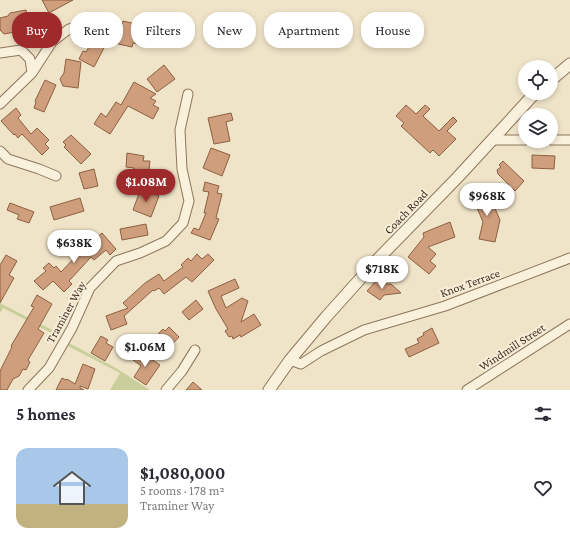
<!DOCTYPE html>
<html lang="en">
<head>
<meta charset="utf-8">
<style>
  body { margin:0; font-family:"Crimson Pro",serif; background:#f7f7f7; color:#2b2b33; height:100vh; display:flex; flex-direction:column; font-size:15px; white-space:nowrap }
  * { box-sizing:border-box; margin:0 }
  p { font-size:13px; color:#7c7c81 }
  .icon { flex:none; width:22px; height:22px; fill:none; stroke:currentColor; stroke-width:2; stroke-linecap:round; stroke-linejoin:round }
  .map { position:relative; height:390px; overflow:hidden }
  .sheet { display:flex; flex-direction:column; background:#fff; flex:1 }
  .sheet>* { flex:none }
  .banner { position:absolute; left:12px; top:12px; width:546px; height:36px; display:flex; gap:8px }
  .tools { position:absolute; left:518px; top:60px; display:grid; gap:8px }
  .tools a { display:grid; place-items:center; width:40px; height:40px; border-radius:50%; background:#fff; box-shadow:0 2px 6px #0003; font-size:20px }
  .price { position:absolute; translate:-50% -34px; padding:0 9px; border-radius:14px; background:#fff; color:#222; font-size:13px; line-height:26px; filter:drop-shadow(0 1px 2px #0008) }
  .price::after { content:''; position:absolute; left:50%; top:24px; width:12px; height:9px; margin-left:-6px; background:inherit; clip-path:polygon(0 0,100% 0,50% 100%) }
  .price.on { background:#9e2a2b; color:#fff }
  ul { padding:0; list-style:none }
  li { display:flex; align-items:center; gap:12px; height:100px; padding:0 16px }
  li span { display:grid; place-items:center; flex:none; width:112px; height:80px; border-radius:12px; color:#555 }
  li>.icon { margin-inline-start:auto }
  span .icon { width:48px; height:48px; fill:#fffc; stroke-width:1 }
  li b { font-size:17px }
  h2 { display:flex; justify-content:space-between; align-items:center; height:48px; padding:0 16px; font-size:17px }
  .pill { padding:0 14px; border-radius:16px; background:#fff; box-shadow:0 2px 6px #0003; font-size:14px; line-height:36px }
  .pill.on { background:#9e2a2b; color:#fff }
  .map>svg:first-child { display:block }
  .green { fill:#c9cf9b }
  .building { fill:#cf9f7d; stroke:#8d5f41 }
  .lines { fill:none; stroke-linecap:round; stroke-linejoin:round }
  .minor-casing { stroke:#8d765c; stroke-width:11 }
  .tertiary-casing { stroke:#8d765c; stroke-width:13 }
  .minor { stroke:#faf1dc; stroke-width:9 }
  .tertiary { stroke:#faf1dc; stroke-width:11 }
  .labels { text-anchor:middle; stroke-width:4; stroke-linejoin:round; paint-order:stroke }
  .street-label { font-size:12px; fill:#3d2e20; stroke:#f7eed8 }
</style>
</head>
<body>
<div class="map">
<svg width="570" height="390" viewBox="0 0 570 390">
  <rect width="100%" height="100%" fill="#f0e4c8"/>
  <path class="green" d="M0,303L60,334L59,337L3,308L0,313Z
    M67,342L116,368L150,390H110L120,373L66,345Z"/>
  <path class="building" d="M42,0H73L49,13Z
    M26,10L28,18L35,17L38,28H32L30,32L16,35L15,32L4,34L0,30V18L8,16L10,13Z
    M123,21L136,24L135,29L144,31L141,45L133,43L132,47L118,44Z
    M93,40L105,46L94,67L79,59L83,51L86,52Z
    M66,59L81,62L78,88L63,86L60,79L64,73Z
    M164,65L175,79L157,92L147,79Z
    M45,80L56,85L44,112L34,108L36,102L35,101Z
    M134,82L156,94L150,98L156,101L153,105L159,108L153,119L128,106L110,134L94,124L101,113L106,117L116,102L121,105Z
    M406,105L416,114L425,105L430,109L423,116L439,131L453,117L457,121L447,131L456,139L439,156L433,150L430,153L401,126L404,123L396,116Z
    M16,108L21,115L18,118L31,134L37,128L49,140L45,144L49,148L42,155L22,134L18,138L15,134L14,135L1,121Z
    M231,113L233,120L226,122L230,141L214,144L208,118Z
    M71,135L91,154L81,164L64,147L66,145L63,142Z
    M211,148L230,155L222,176L203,168Z
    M127,153L144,156L143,161H150L148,179L133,177L134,168L126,167Z
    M532,155L555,156L554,169L532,168Z
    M503,161L524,181L515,191L498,174L497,170L501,167L499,165Z
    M94,169L98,186L84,189L79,173Z
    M205,182L219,186L217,193L222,194L216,218L219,219L210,240L191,233L194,228L199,230L206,213H204L209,192L203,191Z
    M141,188L159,196L151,217L133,210Z
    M479,190L493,204L500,220L495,242L479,239L483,222L478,210L469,201Z
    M80,198L84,211L54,220L50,207Z
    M10,203L34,212L29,223L17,219L19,215L7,210Z
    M450,222L455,237L428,247L436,254L430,261L436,266L429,274L408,257L424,237L423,233Z
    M146,224L148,235L122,240L120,229Z
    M102,233L116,249L110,255L106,250L94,260L91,257L69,281L72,284L64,292L53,281L43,290L34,281L46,271L43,268L49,263L54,268L56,266L61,272L80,252Z
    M197,254L202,259L208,254L214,260L192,282L186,277L164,294L159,288L154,291L153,290L124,316L127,324L111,330L106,316L128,308L123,303L145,283L159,274L164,281L183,267L181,265L188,258L191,261Z
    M6,255L17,261L9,275L14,278L0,303V265Z
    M235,279L239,288L221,296L226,308L242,298L248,301L241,322L254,314L261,325L241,337L240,335L233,339L232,336L229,337L225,331L228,329L216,309L208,291Z
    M376,281L380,284H391L401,293L384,295L380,300L367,291Z
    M37,295L52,304L38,329L44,333L28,360L30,362L26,370L23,369L19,376L13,379L7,390H0V371L12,347L11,346L34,307L31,306Z
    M196,300L203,309L189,320L182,312Z
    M169,327L179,337L167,350L157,340L161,336L158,334L163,329L165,331Z
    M432,328L439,343L409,357L405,349L419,343L417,339L424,335L423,333Z
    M101,336L108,340L106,343L113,347L105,361L91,353Z
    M139,351L160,365L146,385L134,377L141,366L133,360Z
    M83,364L95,369L88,389L80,386V388L84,390H56L62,378L66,380L67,379L75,384Z
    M193,382L202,390H186Z"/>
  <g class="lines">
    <defs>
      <path id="minor" d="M0,53L21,50L30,59L32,73
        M0,104L32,73L52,42L69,29L85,24
        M492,140H525
        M551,140H570
        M0,151L8,159L39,169L56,176
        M290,360L301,364L321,351L364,330L445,306L570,258
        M28,390L49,368L72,328L90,288L116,261L140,253L166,241L183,223L189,201L182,169L180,130L188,94
        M166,390L182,371L195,350
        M467,390L570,324"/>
      <path id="tertiary" d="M551,80L570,64
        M269,390L290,360L326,317L377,260L458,177L535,93"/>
    </defs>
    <use href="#minor" class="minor-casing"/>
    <use href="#tertiary" class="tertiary-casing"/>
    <use href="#minor" class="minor"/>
    <use href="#tertiary" class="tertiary"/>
  </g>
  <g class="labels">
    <g class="street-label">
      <text transform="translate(406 212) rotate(-46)" y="4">Coach Road</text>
      <text transform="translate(470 283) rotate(-20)" y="4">Knox Terrace</text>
      <text transform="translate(66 312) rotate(-61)" y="4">Traminer Way</text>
      <text transform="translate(512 347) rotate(-33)" y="4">Windmill Street</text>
    </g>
  </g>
</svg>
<div class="tools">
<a><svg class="icon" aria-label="locate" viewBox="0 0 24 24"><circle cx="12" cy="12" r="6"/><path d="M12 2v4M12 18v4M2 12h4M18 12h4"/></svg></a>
<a><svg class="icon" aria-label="layers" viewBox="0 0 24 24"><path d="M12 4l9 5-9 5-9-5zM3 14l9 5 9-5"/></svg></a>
</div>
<b class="price on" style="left:146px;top:203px">$1.08M</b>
<b class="price" style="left:487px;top:217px">$968K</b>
<b class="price" style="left:74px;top:264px">$638K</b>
<b class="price" style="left:382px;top:290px">$718K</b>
<b class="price" style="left:145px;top:368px">$1.06M</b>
<div class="banner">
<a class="pill on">Buy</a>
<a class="pill">Rent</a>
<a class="pill">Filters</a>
<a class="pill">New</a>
<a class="pill">Apartment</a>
<a class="pill">House</a>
</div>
</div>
<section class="sheet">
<h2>5 homes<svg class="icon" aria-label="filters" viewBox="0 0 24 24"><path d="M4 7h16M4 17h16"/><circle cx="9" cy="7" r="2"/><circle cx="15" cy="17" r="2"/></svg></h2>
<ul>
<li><span style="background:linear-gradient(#a9c7e8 70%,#c2b280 0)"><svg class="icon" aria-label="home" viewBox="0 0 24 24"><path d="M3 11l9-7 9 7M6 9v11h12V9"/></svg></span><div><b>$1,080,000</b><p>5 rooms · 178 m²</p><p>Traminer Way</p></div><svg class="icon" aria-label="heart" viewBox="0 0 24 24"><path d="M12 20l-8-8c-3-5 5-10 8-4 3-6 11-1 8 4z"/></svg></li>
</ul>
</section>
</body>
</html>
